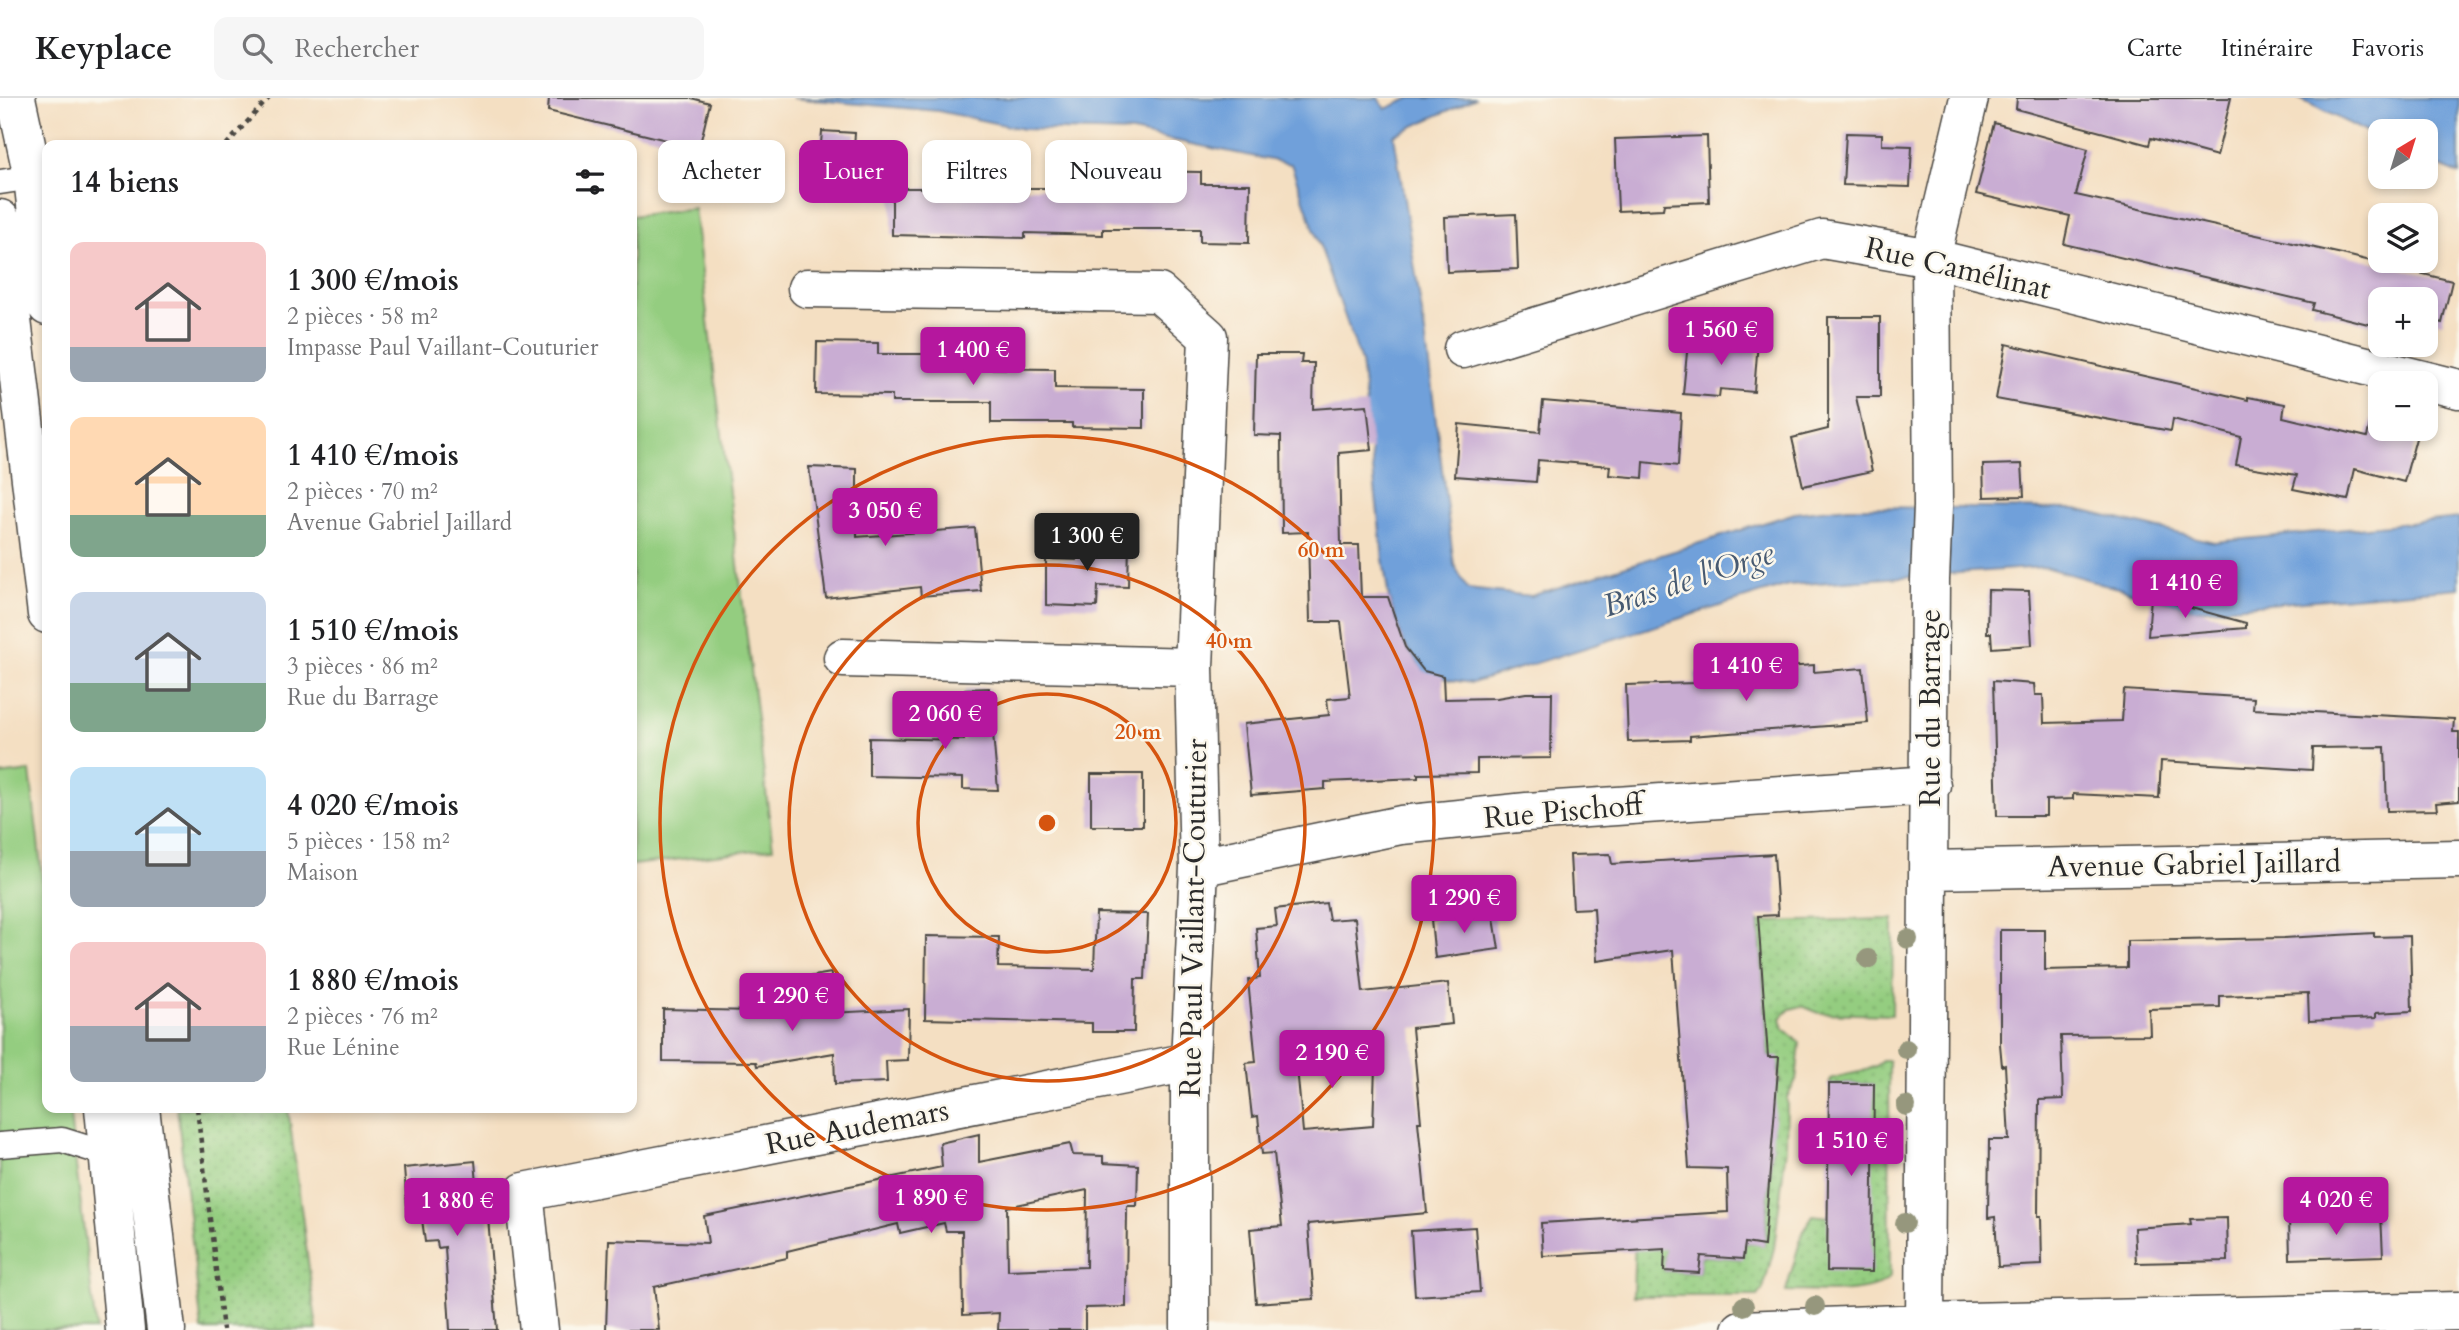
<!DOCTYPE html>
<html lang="fr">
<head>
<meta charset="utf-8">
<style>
  body { margin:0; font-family:Cardo,serif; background:#f6f6f6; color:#202124; height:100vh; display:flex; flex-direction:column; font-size:26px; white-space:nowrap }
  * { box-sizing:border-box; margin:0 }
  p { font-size:23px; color:#757577 }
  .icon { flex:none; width:38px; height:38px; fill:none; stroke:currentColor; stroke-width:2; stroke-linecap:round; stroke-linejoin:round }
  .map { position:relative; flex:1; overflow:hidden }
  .panel { position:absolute; left:42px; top:42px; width:595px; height:973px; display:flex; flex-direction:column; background:#fff; border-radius:14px; box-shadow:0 4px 10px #0003 }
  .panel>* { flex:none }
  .banner { position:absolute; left:658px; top:42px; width:665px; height:63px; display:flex; gap:14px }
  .needle { width:46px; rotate:38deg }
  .buttons { position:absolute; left:2368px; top:21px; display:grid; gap:14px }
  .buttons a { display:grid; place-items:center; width:70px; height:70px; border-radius:14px; background:#fff; box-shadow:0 4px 10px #0003; font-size:35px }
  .price { position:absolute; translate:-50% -60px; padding:0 16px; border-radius:7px; background:#b5179e; color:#fff; font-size:23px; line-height:46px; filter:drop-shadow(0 2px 4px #0008) }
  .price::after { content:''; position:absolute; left:50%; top:42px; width:21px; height:16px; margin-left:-10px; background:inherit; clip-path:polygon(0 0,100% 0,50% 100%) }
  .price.active { background:#222; color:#fff }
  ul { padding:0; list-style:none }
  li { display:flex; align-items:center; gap:21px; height:175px; padding:0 28px }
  li span { display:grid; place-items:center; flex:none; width:196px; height:140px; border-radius:14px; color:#555 }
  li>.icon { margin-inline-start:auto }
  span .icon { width:84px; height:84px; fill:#fffc; stroke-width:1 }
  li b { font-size:30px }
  h2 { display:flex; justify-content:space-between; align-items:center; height:84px; padding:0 28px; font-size:30px }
  .pill { padding:0 24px; border-radius:14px; background:#fff; box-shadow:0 4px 10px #0003; font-size:24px; line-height:63px }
  .pill.active { background:#b5179e; color:#fff }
  header { display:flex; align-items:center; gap:42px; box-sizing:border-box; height:98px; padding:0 35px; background:#fff; border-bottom:2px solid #e0e0e0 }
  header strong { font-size:33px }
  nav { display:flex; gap:38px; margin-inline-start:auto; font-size:24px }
  .search { width:490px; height:63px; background:#f6f6f6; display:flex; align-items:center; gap:18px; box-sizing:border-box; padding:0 24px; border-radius:14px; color:#757577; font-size:26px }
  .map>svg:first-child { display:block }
  .green { fill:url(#green-dots); stroke:#607c56; stroke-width:2 }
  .pitch { fill:#94cd80; stroke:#607c56; stroke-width:2 }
  .water { fill:#70a0da; stroke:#4e6682; stroke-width:2 }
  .building { fill:#c9add3; fill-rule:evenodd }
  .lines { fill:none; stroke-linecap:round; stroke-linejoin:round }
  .service-casing { stroke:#494642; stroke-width:27 }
  .minor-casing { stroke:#494642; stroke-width:41 }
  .tertiary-casing { stroke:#494642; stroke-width:41 }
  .path { stroke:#494642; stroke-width:4.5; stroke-dasharray:5 5; stroke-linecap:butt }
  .service { stroke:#fff; stroke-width:24 }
  .minor { stroke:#fff; stroke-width:38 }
  .tertiary { stroke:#fff; stroke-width:38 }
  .tree { fill:#96977d }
  .ring { fill:none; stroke:#d5540f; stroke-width:3.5 }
  .labels { text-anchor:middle; stroke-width:5; stroke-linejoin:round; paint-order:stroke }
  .street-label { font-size:30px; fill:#2b2b2b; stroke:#fbf7ec }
  .water-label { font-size:32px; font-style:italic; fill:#475a71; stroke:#fbf7ec }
  .centre { fill:#d5540f; stroke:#fbf7ec; stroke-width:3.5 }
  .ring-label { font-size:21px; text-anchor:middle; font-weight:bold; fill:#d5540f; stroke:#fbf7ec; stroke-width:5; stroke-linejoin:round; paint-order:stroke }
</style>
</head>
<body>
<header>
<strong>Keyplace</strong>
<div class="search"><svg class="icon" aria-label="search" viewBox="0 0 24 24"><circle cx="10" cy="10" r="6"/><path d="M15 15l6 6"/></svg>Rechercher</div>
<nav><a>Carte</a><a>Itinéraire</a><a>Favoris</a></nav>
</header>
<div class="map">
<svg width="2459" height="1232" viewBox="0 0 2459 1232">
  <defs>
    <pattern id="green-dots" width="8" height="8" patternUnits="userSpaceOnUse" patternTransform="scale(1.75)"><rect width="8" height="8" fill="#94cd80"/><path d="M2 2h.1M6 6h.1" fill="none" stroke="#80b06f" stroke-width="1.8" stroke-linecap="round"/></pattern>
  </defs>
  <rect width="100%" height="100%" fill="#fbf7ec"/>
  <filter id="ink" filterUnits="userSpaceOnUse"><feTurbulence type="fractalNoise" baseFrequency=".0143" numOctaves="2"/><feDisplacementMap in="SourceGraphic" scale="14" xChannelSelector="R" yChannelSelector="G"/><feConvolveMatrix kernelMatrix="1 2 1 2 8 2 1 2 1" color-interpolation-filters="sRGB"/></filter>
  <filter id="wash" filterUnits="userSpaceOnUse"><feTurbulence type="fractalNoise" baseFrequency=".00686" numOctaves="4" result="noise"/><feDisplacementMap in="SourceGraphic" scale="28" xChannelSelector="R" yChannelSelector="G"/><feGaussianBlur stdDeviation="1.57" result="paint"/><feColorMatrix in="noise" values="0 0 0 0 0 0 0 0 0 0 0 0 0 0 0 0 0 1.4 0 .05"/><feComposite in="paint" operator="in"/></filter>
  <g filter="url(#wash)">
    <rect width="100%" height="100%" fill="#f4dfc2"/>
    <path class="green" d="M1893,821L1892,917L1819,915L1802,908L1790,911L1781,920L1784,931L1800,945L1796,983L1787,999L1786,1049L1774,1150L1763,1191L1758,1198H1633L1635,1139L1666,1141L1665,1173L1699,1175L1701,1158L1742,1161L1745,1145L1764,1147L1772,1049L1767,986L1780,984L1777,960L1768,959L1759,824Z
      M1882,963H1889L1890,1178C1877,1199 1810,1193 1786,1193L1803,1133L1813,1117L1828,1119L1873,986H1829L1831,981C1847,975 1870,975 1882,963Z
      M177,1010H288L317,1232H202Z"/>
    <path class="pitch" d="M694,110L773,750L632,767V118Z
      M30,673L47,821V1010H69L96,1232H0V677Z"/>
    <path class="water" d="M792,0H1378L1385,11L1411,0H1476L1394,37L1425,235L1454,467L1468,491L1531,498L1795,415L1848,409L2076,411L2214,444L2459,420V490L2196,512L2044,469L1788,487L1472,585L1450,582L1423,574L1403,544L1389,501L1383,461L1361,264L1291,66L1132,34L1023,31L938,13Z
      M2298,0H2459V76L2426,62V33H2380V41Z"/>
    <g id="blocks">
      <path class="building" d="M549,0H691L710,5L699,50L548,13Z
        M2017,0H2231L2217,58L2151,40L2149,47L2016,11Z
        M1994,25L2088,51L2076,97L2342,156L2452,183L2442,225L2426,221V201H2380L2376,228L2312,212L2314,205L2064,146L2070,118L1976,96Z
        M822,33L855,35L852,75L819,72Z
        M1846,35L1882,36V47L1912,48L1910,89L1843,87Z
        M1707,38L1709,104L1664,106L1663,111L1618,113L1615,41Z
        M1071,72L1201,74V86H1250L1249,145L1200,144V131H1103V137L1025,135V140L892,137V90H1071Z
        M1516,116L1518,171L1447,174L1445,119Z
        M1828,219H1880V299H1856L1872,373L1803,388L1792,340L1828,331Z
        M1722,240L1758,243L1754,294L1720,291L1719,299L1683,296L1688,244L1722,248Z
        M817,244L878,245V256H955L954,270L1055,271V290L1144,291V330L1072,329V325H991V304H892V297L816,296Z
        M2006,246L2248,302V299L2285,306L2283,319L2367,339L2371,321L2380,324V331H2408L2418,333L2404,384L2355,371L2348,402L2293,391L2297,377L2236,367L2241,339L2173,321L2171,333L1996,301Z
        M1256,256H1302L1301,265H1314L1313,311L1367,307L1372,352L1339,355L1341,447H1359L1361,499H1388L1405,549L1424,573L1443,578L1444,601L1497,600L1526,595H1552L1551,660L1477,661V675L1418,676V680L1325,684V691L1251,697L1244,626L1329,617L1327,601L1350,599L1341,524H1310L1308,434L1282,435L1281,338L1254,337Z
        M1543,303L1681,315L1678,368L1644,364L1643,380L1609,377L1610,368L1538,362L1536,384L1455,378L1459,326L1540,334Z
        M2022,366L2024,398L1984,399L1983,367Z
        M809,369L857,371V439L975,430L981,493L921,498L920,489L826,500Z
        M1076,443L1129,444L1128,489L1098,488L1097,509L1046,507V461L1076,462Z
        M1988,492L2029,493L2032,547L1992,550L1991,535H1987Z
        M2151,499L2246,525V530L2148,538Z
        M1814,567V574L1863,570L1868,625L1690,638V642L1628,644L1626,587L1696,585L1695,575Z
        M1993,583L2034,586L2035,597H2043L2044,625L2122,623L2124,592L2254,600L2253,611L2454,621L2453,634H2459V703L2436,705L2437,712L2387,713L2385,649L2313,650L2312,672L2161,663L2159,700L2073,696V701L2046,702V718H1997Z
        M989,590L998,692L963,691V680L869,678V640L964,642L965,591Z
        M1091,676H1143V728H1091Z
        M1610,756L1612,766L1774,756L1778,817L1758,818L1768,959H1779L1764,1148L1745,1145L1743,1161L1701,1158L1699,1175L1664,1173L1665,1151L1543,1158L1541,1125L1728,1114L1727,1071L1689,1070L1673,852L1597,863L1594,810L1573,811L1570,757Z
        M1326,805L1329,822L1355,820L1363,894L1448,885L1452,926L1412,930L1421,1024H1418L1427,1115L1308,1126L1314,1201L1256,1205L1250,1131L1282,1128L1274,1055L1262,1056L1258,1018L1252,1019L1246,965L1256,964L1248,882L1260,880L1256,830L1277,828L1275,811ZM1376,939L1373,1028L1303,1034L1295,948Z
        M1493,814L1499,851L1435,860L1431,822Z
        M1096,815L1148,816L1145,881H1135L1134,934H1092V925L925,921L926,838L999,839L998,869L1094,871Z
        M2000,832H2045V872L2127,870V843L2284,840L2374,835V839L2410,838L2412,913L2376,915V920L2309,923L2308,895L2220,898V909L2149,911L2150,937L2061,938L2063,1001L2039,1002L2038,1118H2041L2042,1167L1998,1169L1995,1119L1988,1120L1989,1042H2009L2005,967L2002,968L2000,946Z
        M831,875L830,915L909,911L908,962L886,963L887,984L835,986L834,955L757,968L756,964L663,963V911L754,913L752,900L764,899L763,892L780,890L779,884Z
        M1829,986H1874L1872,1174L1827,1173Z
        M979,1036V1064L1070,1046L1073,1057L1103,1058V1065L1138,1067L1137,1108H1127L1126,1209L1085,1210V1232H998L999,1215L963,1217L962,1133H946L944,1125L900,1135L898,1126L787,1153V1160L654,1189L659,1232H606L609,1142L708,1145L704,1118L942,1069L940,1045ZM1087,1092L1086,1169L1008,1172L1007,1109Z
        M475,1063L480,1120L488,1119L497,1232H450L445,1149L438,1150L437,1143L425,1144L422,1121L408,1122L404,1070Z
        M2381,1117L2383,1158L2290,1161L2289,1119Z
        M2227,1120L2228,1163L2136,1165L2134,1130L2191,1126L2190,1121Z
        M1475,1129L1480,1194L1415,1198L1411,1133Z"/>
    </g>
  </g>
  <g filter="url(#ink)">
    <use href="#blocks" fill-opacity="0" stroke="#494642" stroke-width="2"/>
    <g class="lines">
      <defs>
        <path id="service" d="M0,84L33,79
          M0,1047L62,1042L110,1057L121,1058"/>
        <path id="minor" d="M807,190L1159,195L1208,239L1194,569L1199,769L1190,964V1232
          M1463,251L1822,141L1931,160L2459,291
          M843,560L1194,569
          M1199,769L1401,727L1527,714L1931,687
          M1929,772L2459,761
          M1925,1225L1930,482L1933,408L1931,160L1969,0
          M539,1232L524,1094L1190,964
          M1741,1232L1925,1225L2459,1213"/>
        <path id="tertiary" d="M16,0L33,79L47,208
          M0,121L47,516
          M104,1010L125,1232
          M140,1010L166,1232"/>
      </defs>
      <use href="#service" class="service-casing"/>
      <use href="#minor" class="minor-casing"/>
      <use href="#tertiary" class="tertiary-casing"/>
      <path class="path" d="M226,47L269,0
        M197,1010L223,1232"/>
      <use href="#service" class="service"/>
      <use href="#minor" class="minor"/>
      <use href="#tertiary" class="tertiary"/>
    </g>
    <g class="tree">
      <circle cx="1908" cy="841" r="10"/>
      <circle cx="1868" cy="861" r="10"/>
      <circle cx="1906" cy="951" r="10"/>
      <circle cx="1906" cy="1008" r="10"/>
      <circle cx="1905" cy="1125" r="10"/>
      <circle cx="1744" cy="1208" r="10"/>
      <circle cx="1815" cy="1208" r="10"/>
    </g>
  </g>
  <g class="ring">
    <circle cx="1047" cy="725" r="129"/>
    <circle cx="1047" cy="725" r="258"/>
    <circle cx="1047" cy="725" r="387"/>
  </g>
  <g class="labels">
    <g class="street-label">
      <text transform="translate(1958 170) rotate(13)" y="10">Rue Camélinat</text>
      <text transform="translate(1930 610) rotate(-90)" y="10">Rue du Barrage</text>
      <text transform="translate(1563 713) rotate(-5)" y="10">Rue Pischoff</text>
      <text transform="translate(2194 766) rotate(-1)" y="10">Avenue Gabriel Jaillard</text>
      <text transform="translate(1193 820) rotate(-89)" y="10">Rue Paul Vaillant-Couturier</text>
      <text transform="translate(857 1029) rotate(-11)" y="10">Rue Audemars</text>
    </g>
    <g class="water-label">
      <text transform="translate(1688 481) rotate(-18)" y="11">Bras de l'Orge</text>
    </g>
  </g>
  <circle cx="1047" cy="725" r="10" class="centre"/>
  <g class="ring-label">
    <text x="1321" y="459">60 m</text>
    <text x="1229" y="550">40 m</text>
    <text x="1138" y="641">20 m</text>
  </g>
</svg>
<div class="buttons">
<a><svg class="needle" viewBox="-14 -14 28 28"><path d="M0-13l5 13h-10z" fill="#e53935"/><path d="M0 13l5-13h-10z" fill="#757577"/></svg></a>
<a><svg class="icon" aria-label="layers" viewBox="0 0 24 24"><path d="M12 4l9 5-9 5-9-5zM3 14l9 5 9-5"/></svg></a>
<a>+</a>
<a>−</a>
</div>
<b class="price" style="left:1721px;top:269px">1 560 €</b>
<b class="price" style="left:973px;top:289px">1 400 €</b>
<b class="price" style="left:885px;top:450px">3 050 €</b>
<b class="price active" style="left:1087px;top:475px">1 300 €</b>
<b class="price" style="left:2185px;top:522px">1 410 €</b>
<b class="price" style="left:1746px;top:605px">1 410 €</b>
<b class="price" style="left:945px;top:653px">2 060 €</b>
<b class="price" style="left:1464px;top:837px">1 290 €</b>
<b class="price" style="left:792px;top:935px">1 290 €</b>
<b class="price" style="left:1332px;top:992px">2 190 €</b>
<b class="price" style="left:1851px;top:1080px">1 510 €</b>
<b class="price" style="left:931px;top:1137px">1 890 €</b>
<b class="price" style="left:2336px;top:1139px">4 020 €</b>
<b class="price" style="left:457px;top:1140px">1 880 €</b>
<div class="banner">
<a class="pill">Acheter</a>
<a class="pill active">Louer</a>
<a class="pill">Filtres</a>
<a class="pill">Nouveau</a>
</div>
<section class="panel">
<h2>14 biens<svg class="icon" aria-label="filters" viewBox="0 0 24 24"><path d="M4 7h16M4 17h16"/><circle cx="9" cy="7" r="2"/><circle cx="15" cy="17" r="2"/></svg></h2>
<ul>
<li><span style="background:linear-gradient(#f6c9c9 75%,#9aa5b1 0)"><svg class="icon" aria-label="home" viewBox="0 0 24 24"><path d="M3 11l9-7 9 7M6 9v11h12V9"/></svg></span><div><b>1 300 €/mois</b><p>2 pièces · 58 m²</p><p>Impasse Paul Vaillant-Couturier</p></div></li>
<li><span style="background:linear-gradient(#ffd9b3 70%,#7fa58c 0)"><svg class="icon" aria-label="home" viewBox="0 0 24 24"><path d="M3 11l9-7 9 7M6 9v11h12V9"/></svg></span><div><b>1 410 €/mois</b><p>2 pièces · 70 m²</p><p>Avenue Gabriel Jaillard</p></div></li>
<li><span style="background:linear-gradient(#c9d6e8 65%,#7fa58c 0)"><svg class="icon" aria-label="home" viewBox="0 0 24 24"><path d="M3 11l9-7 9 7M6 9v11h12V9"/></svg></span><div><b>1 510 €/mois</b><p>3 pièces · 86 m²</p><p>Rue du Barrage</p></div></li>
<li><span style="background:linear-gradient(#bfe0f5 60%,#9aa5b1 0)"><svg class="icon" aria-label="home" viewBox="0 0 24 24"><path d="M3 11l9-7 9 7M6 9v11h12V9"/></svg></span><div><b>4 020 €/mois</b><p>5 pièces · 158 m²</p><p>Maison</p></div></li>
<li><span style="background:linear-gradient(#f6c9c9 60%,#9aa5b1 0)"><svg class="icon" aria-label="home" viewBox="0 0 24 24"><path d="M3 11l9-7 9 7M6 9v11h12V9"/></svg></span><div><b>1 880 €/mois</b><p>2 pièces · 76 m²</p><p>Rue Lénine</p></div></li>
</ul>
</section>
</div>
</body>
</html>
